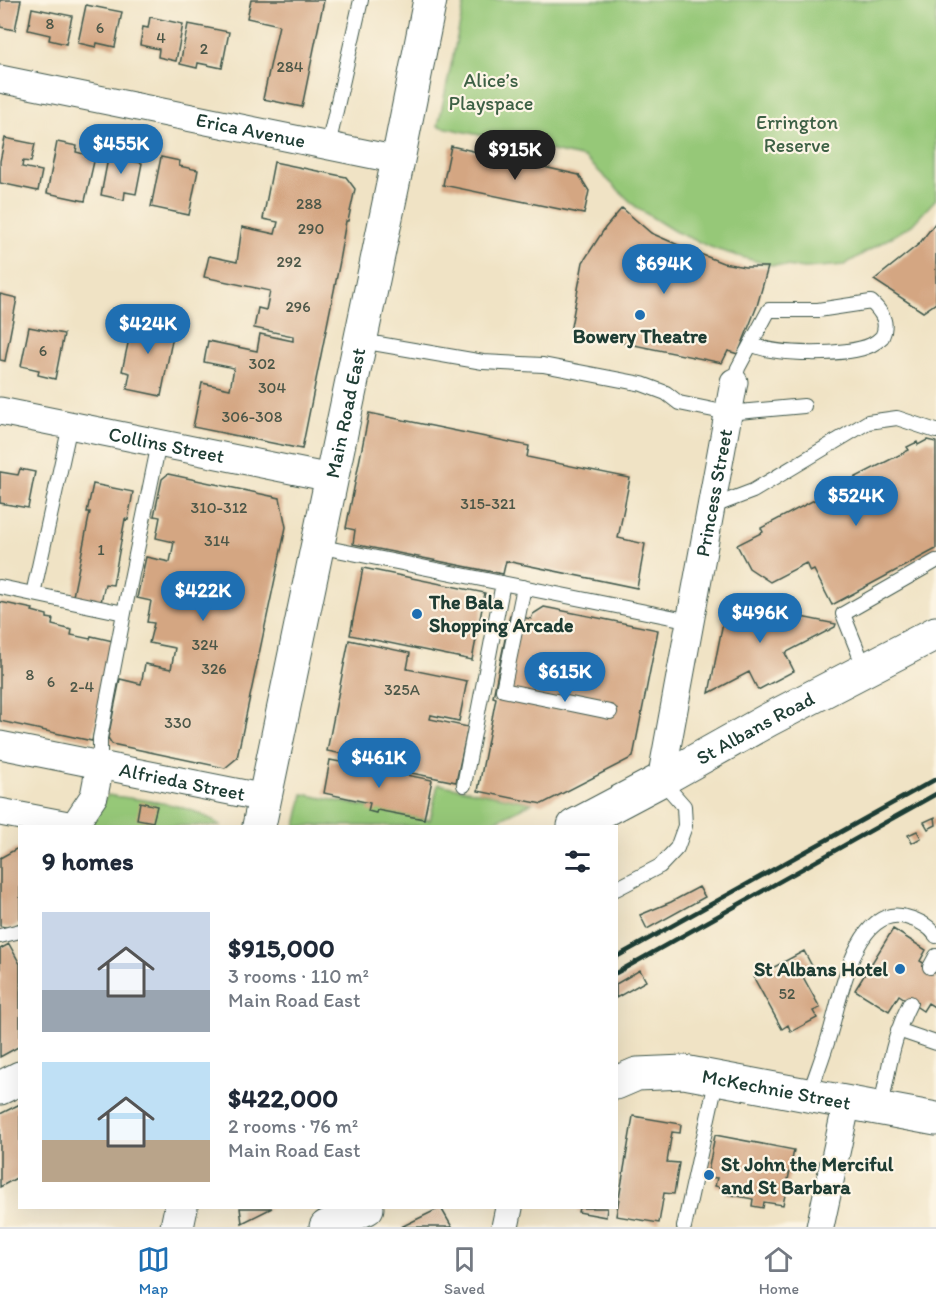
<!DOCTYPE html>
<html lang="en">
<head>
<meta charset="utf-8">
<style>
  body { margin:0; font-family:Itim,sans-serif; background:#f6f6f7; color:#1f2937; height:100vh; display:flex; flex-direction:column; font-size:22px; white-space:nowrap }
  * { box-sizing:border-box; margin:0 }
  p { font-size:20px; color:#747a83 }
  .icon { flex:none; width:33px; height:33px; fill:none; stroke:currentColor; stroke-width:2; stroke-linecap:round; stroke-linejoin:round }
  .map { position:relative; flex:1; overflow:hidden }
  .drawer { position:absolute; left:18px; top:825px; width:600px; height:384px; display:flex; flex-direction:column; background:#fff; border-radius:0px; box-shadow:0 6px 24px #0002 }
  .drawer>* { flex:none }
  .price { position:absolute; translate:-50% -51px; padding:0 14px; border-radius:21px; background:#1f6fb2; color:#fff; font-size:20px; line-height:39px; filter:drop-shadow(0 2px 3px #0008) }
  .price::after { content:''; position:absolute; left:50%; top:36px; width:18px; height:14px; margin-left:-9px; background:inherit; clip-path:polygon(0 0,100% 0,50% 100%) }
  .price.selected { background:#222; color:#fff }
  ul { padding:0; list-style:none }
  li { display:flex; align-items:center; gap:18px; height:150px; padding:0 24px }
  li span { display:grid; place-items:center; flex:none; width:168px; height:120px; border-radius:0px; color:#555 }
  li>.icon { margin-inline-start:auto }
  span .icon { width:72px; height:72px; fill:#fffc; stroke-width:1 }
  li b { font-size:26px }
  h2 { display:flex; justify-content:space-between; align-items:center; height:72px; padding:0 24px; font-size:26px }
  .tabs { display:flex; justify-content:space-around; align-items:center; height:84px; border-top:2px solid #e0e1e3; background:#fff; font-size:16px; color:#747a83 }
  .tabs a { display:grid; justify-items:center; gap:3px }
  .tabs .selected { color:#1f6fb2 }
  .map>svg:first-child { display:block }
  .green { fill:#96c878; stroke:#5a8256; stroke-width:1.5 }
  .building { fill:#d4a682 }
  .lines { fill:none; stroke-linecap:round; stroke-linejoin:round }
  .lane-casing { stroke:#3e564a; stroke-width:16 }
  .street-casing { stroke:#3e564a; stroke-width:29 }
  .secondary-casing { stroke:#3e564a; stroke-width:35 }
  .lane { stroke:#fff; stroke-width:14 }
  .street { stroke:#fff; stroke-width:27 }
  .secondary { stroke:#fff; stroke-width:33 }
  .rail { stroke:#1f3d34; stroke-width:4.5 }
  .poi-dot { fill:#1f6fb2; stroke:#fcf5e5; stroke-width:2 }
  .labels { text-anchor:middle; stroke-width:4.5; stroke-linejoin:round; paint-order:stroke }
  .number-label { font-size:16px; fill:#4c5748 }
  .park-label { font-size:20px; fill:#3d6045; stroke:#fcf5e5 }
  .street-label { font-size:20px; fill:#1f3d34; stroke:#fcf5e5 }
  .poi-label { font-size:20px; font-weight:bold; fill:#1f3d34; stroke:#fcf5e5; text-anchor:start }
</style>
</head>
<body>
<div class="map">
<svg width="936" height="1227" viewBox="0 0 936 1227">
  <rect width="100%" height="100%" fill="#fcf5e5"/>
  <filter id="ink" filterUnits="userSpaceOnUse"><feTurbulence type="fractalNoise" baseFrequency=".0167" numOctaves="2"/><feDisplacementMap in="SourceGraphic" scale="12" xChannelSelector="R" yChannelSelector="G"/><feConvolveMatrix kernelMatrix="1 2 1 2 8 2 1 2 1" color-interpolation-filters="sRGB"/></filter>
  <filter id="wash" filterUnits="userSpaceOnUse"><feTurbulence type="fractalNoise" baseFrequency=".008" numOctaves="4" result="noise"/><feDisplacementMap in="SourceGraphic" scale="24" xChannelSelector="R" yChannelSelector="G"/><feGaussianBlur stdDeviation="1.35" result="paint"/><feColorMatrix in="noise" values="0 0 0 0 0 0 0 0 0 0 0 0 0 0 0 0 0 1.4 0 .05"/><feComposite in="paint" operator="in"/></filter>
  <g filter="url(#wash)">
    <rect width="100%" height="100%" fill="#f0e3c5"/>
    <path class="green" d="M465,0H936V199L912,225L844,265L805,268L765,264L715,249L674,231L637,208L585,158L438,126Z
      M438,784L532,803L485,826H296L303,794L430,820Z
      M108,795C145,801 191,802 221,826H92L95,810Z"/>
    <g id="blocks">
      <path class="building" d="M0,0H21L15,30L0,27Z
        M251,0H324L302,107L263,99L279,25L247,18Z
        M86,5L122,12L115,47L97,43L96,47L78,43Z
        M32,8L72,16L66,44L49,40L50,35L28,30Z
        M150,17L183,24L176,61L158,57L159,49L140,45L143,27L148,28Z
        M188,24L229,32L222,68L198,63L197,68L180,64Z
        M5,138L35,144L31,162L23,161L22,167L42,171L38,191L0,183V161Z
        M57,142L77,146L76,152L95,157L85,201L47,193Z
        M451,146L579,175L589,191L584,214L443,185Z
        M110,148L128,152L126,160L142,163L136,194L125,192L124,200L101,195Z
        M161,157L180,161L179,166L198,170L189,215L151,207Z
        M274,162L346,177L355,189L348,221H346L339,261H340L302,449L193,427L202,383L230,389L234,368L204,362L208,341L257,351L260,334L293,341V336L254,328L258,308L266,310L270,291L204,277L209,256L237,262L242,227L275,234L278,222L263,219Z
        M622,208L651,233L685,248L723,263L745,267H768L757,306L738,354L728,351L722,363L570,332L583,262L605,228Z
        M936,222V303L923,312L874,280L919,244Z
        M0,294L17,298L5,361L0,360Z
        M134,317L175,325L161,396L127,389L130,373L122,371L129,339L124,337L127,322L133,324Z
        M29,327L64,334L55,379L38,375L39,370L21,366Z
        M369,413L529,446L527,457L630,478L618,538L645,544L637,588L506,561L503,574L353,544L355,530L346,528Z
        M927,440L936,442V549L832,605L814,570L810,572L806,563L770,582L749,568L737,545L763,532L761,528L822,496L820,493L830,487L831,490L909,450L907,447L917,442L918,445Z
        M20,469L35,472L28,508L0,503V472L18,475Z
        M168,474L280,498L286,527L237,758L225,768L112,744L108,738L120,679L141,684L145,664L171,669L175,648L149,643L154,623L147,622L151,601L137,598L146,557L170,562L174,542L156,538L160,517L154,516L162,479Z
        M93,484L133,492L128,520L125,519L113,585L105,584L101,602L73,596L90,512H87Z
        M363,568L485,593L472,660L350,635Z
        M0,602L33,609L32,611L47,615V618L53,619L52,625L72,630L71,635L90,639L91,636L113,641L92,741L0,721Z
        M727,602L836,624L835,627L785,653L794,671L758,690L749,672L709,693Z
        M544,607L658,630L633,757L542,804L478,791L496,698L493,697L510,615L531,619L533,614Z
        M349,640L410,653L407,669L467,681L459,721L431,715L430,719L468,727L456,782L372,765L373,760L327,751Z
        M330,760L432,780L424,819L377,810L376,813L368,811L370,803L324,793Z
        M140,802L157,806L153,822L137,819Z
        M935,817L936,825L928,829L924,822Z
        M917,831L921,838L912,843L908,835Z
        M16,849L20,850V923L10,928L0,926V858Z
        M699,887L705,897L647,929L640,915L671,902Z
        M893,929L926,950L920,961L936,971V1008L928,1003L923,1011L899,995L889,1011L855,990Z
        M9,944L20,964V1046L0,1057V949Z
        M804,951L813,968L802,975L820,1008L813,1011L817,1018L791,1032L788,1025L782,1029L754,978Z
        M640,970L646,981L616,998V984Z
        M20,1104V1176L0,1187V1114Z
        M633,1116L681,1124L680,1133L672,1132L667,1162L679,1163L674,1194L664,1193L659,1223L616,1216Z
        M715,1135L794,1150L783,1205L764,1202L763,1208L752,1206L753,1199L726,1194L727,1189L715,1186L717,1178L707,1177Z
        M240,1208H272L242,1223Z
        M441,1208L452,1227H401L440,1208Z
        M579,1208H607L606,1217L578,1212Z"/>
    </g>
  </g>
  <g filter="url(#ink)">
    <use href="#blocks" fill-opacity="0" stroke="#3e564a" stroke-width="1.5"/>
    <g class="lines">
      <defs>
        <path id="lane" d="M328,146L361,0
          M361,341L483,362L543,365L642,384L666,393L679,403L728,413L804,406
          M734,382L738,368L769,310H818L871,302C882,312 889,323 882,337C879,340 875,343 871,345C848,356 774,356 751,344
          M711,507L753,491L868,422L897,418L936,431
          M317,546L691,621
          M0,587L124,613
          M524,587L503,690L610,712
          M33,594L70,425
          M865,669L843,614L936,561
          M100,765V738L124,613L159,443
          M464,785L503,583
          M616,889L660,866L677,848L685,826L684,806L661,780
          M0,936L20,931
          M930,967L936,956
          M898,1030L936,1043
          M809,1095C816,1074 824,1054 830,1033C840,1001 855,903 906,917C917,920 930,926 936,936
          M881,1108C888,1072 893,1036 910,1003
          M684,1227L717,1077"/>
        <g id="street">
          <path id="s1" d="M0,79L398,160"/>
          <path id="s2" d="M0,411L331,478"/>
          <path id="s3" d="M0,745L265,798"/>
          <path id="s4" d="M661,780L734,382"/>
          <path d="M0,812L68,825L76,823L94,796L100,765"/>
          <path d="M505,1227L509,1208"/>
          <path d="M820,1227L847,1102"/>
        </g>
        <g id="secondary">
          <path id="s5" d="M259,826L398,160L430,0"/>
          <path id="s6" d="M574,826L661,780L768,720L936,633"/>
          <path id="s7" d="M616,1083L637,1074L684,1072L936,1119"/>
          <path d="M0,1088L20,1078"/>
          <path d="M177,1227L181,1208"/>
          <path d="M326,1227L367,1208"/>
        </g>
      </defs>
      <use href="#lane" class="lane-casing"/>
      <use href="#street" class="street-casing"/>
      <use href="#secondary" class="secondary-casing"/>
      <use href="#lane" class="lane"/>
      <use href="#street" class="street"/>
      <use href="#secondary" class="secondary"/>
      <path class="rail" d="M616,957L936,779
        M616,973L936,794"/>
    </g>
  </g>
  <g class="poi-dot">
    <circle cx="640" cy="315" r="6"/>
    <circle cx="417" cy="614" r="6"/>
    <circle cx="900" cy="969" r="6"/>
    <circle cx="709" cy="1175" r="6"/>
  </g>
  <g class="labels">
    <g class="number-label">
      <text x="50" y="29">8</text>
      <text x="100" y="33">6</text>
      <text x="161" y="43">4</text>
      <text x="204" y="54">2</text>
      <text x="290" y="72">284</text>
      <text x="309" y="209">288</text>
      <text x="311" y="234">290</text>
      <text x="289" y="267">292</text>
      <text x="298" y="312">296</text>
      <text x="43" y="356">6</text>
      <text x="262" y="369">302</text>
      <text x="272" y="393">304</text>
      <text x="252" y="422">306-308</text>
      <text x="488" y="509">315-321</text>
      <text x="219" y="513">310-312</text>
      <text x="217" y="546">314</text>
      <text x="101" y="555">1</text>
      <text x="205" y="650">324</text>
      <text x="214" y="674">326</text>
      <text x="30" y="680">8</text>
      <text x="51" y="687">6</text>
      <text x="82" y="692">2-4</text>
      <text x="402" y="695">325A</text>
      <text x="178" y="728">330</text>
      <text x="787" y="999">52</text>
    </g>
    <g class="park-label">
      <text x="491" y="87">Alice’s<tspan x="491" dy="23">Playspace</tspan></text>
      <text x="797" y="129">Errington<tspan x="797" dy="23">Reserve</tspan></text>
    </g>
    <g class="street-label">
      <text dy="7" stroke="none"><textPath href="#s1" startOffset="256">Erica Avenue</textPath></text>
      <text dy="7" stroke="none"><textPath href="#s5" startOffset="422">Main Road East</textPath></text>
      <text dy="7" stroke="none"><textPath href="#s2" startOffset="170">Collins Street</textPath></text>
      <text dy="7" stroke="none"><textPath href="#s4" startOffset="292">Princess Street</textPath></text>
      <text dy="7" stroke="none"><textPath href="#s6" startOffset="206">St Albans Road</textPath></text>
      <text dy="7" stroke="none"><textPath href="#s3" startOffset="186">Alfrieda Street</textPath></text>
      <text dy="7" stroke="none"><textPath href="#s7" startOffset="164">McKechnie Street</textPath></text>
    </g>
    <g class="poi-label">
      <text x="640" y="343" text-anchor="middle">Bowery Theatre</text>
      <text x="429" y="609">The Bala<tspan x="429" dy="23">Shopping Arcade</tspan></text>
      <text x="888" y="976" text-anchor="end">St Albans Hotel</text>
      <text x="721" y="1171">St John the Merciful<tspan x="721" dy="23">and St Barbara</tspan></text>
    </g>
  </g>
</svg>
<b class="price" style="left:121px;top:175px">$455K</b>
<b class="price selected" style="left:515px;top:181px">$915K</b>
<b class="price" style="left:664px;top:295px">$694K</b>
<b class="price" style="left:148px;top:355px">$424K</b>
<b class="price" style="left:856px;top:527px">$524K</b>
<b class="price" style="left:203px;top:622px">$422K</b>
<b class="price" style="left:760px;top:644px">$496K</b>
<b class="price" style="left:565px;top:703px">$615K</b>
<b class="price" style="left:379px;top:789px">$461K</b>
<section class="drawer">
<h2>9 homes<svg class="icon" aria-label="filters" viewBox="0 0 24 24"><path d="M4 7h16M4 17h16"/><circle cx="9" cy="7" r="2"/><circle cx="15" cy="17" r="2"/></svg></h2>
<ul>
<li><span style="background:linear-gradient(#c9d6e8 65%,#9aa5b1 0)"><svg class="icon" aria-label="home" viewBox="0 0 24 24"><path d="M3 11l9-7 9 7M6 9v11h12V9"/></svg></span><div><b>$915,000</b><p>3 rooms · 110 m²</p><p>Main Road East</p></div></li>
<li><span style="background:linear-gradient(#bfe0f5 65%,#b9a48a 0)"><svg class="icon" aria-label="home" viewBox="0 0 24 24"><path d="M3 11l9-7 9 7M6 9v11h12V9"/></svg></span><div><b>$422,000</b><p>2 rooms · 76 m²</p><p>Main Road East</p></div></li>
</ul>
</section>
</div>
<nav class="tabs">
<a class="selected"><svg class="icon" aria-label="map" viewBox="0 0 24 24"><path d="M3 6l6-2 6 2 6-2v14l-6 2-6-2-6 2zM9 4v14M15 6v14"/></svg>Map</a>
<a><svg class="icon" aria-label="saved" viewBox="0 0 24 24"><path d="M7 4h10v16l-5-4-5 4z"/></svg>Saved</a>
<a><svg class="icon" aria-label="home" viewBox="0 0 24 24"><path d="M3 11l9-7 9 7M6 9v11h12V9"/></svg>Home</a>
</nav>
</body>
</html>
